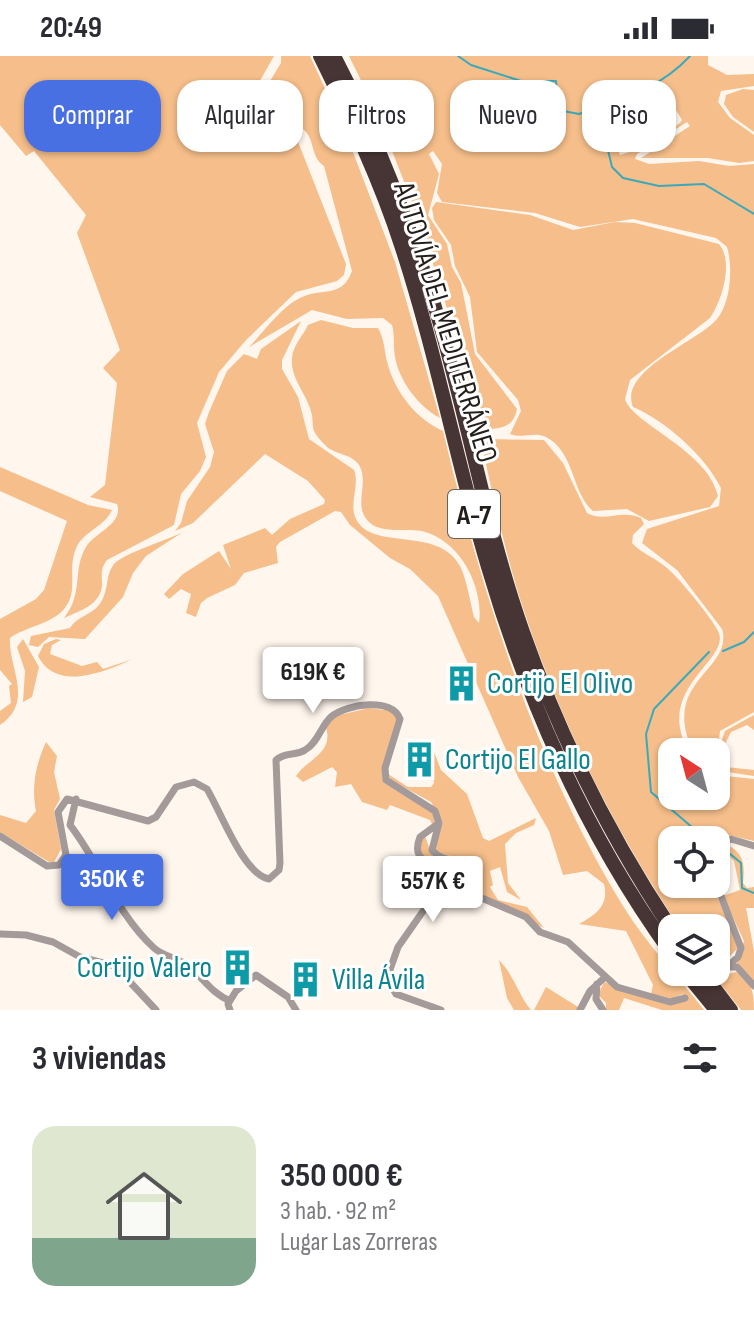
<!DOCTYPE html>
<html lang="es">
<head>
<meta charset="utf-8">
<style>
  body { margin:0; font-family:"Sofia Sans Condensed",sans-serif; background:#f2f2f3; color:#2b2b33; height:100vh; display:flex; flex-direction:column; font-size:30px; white-space:nowrap }
  * { box-sizing:border-box; margin:0 }
  p { font-size:26px; color:#7c7c81 }
  .icon { flex:none; width:44px; height:44px; fill:none; stroke:currentColor; stroke-width:2; stroke-linecap:round; stroke-linejoin:round }
  .map { position:relative; height:954px; overflow:hidden }
  .side { display:flex; flex-direction:column; background:#fff; flex:1 }
  .side>* { flex:none }
  .top-card { position:absolute; left:24px; top:24px; width:706px; height:72px; display:flex; gap:16px }
  .needle { width:52px; rotate:324deg }
  .buttons { position:absolute; left:658px; top:682px; display:grid; gap:16px }
  .buttons a { display:grid; place-items:center; width:72px; height:72px; border-radius:16px; background:#fff; box-shadow:0 2px 6px #0004; font-size:40px }
  .price { position:absolute; translate:-50% -68px; padding:0 18px; border-radius:8px; background:#fff; color:#222; font-size:26px; line-height:52px; filter:drop-shadow(0 2px 4px #0008) }
  .price::after { content:''; position:absolute; left:50%; top:48px; width:24px; height:18px; margin-left:-12px; background:inherit; clip-path:polygon(0 0,100% 0,50% 100%) }
  .price.active { background:#4870e2; color:#fff }
  ul { padding:0; list-style:none }
  li { display:flex; align-items:center; gap:24px; height:200px; padding:0 32px }
  li span { display:grid; place-items:center; flex:none; width:224px; height:160px; border-radius:24px; color:#555 }
  li>.icon { margin-inline-start:auto }
  span .icon { width:96px; height:96px; fill:#fffc; stroke-width:1 }
  li b { font-size:34px }
  h2 { display:flex; justify-content:space-between; align-items:center; height:96px; padding:0 32px; font-size:34px }
  .tag { padding:0 28px; border-radius:24px; background:#fff; box-shadow:0 2px 6px #0004; font-size:28px; line-height:72px }
  .tag.active { background:#4870e2; color:#fff }
  .status { display:flex; justify-content:space-between; align-items:center; height:56px; padding:0 40px; background:#fff; direction:ltr }
  .status svg { height:22px; fill:currentColor }
  .map>svg:first-child { display:block }
  .green { fill:#f5be8a; fill-rule:evenodd }
  .lines { fill:none; stroke-linecap:round; stroke-linejoin:round }
  .stream { stroke:#3aaaba; stroke-width:2 }
  .minor { stroke:#a39a99; stroke-width:7 }
  .motorway { stroke:#463534; stroke-width:14 }
  .labels { text-anchor:middle; stroke-width:6; stroke-linejoin:round; paint-order:stroke }
  .shield { fill:#fff; stroke:#66625f; stroke-width:2 }
  .shield-label { font-size:28px; font-weight:bold; fill:#241e1a }
  .street-label { font-size:30px; fill:#241e1a; stroke:#fff }
  .culture-label { font-size:30px; fill:#0d838f; stroke:#fff; text-anchor:start }
</style>
</head>
<body>
<div class="status"><b>20:49</b><svg viewBox="0 0 49 12"><path d="M0 12V9h3v3zM5 12V6h3v6zM10 12V3h3v9zM15 12V0h3v12zM26 1h20v11H26zM47 4h2v5h-2z"/></svg></div>
<div class="map">
<svg width="754" height="954" viewBox="0 0 754 954">
  <rect width="100%" height="100%" fill="#fff6ed"/>
  <path class="green" d="M0,0H274L257,30V42L261,53L293,73L346,208L344,219L337,225L296,236L246,284L219,316L197,367L206,401L200,415L181,438L174,469L107,504C100,513 102,518 102,529C101,549 79,555 64,562C84,537 72,514 86,491C95,476 124,468 117,448L90,441L105,429L117,327L103,312L120,294L77,177L86,159L34,95L26,100L0,69Z
    M281,0H310L346,78L395,206L440,362C419,351 399,325 395,301C393,290 395,280 392,269L383,262L347,263L312,254L249,291C263,277 281,251 300,242C322,231 342,243 352,215L324,110C311,101 315,87 306,76C293,60 270,56 264,35L281,7Z
    M349,0H708V9L727,19L754,18V30L721,35L718,46L730,62L754,79V105L739,107L708,102H641L690,70L687,66L637,98L635,103L649,108L699,105L729,110L754,108V656L720,675L716,712V696L692,693C661,624 734,614 722,573L677,514L642,487L647,473L719,450L721,432C705,400 666,365 633,351C618,314 698,286 717,263C731,246 733,211 727,191L716,182L633,163L580,171L535,157L442,146L437,137L442,108L433,95L429,98L439,118L428,159L447,188L452,211L461,227L475,298L517,353C513,373 500,372 484,374L486,383L544,384L563,407L587,457C604,467 621,453 641,462L644,468L633,479L632,487C642,498 656,502 667,512C679,522 711,561 718,575C733,604 652,631 689,696H672V740H716V719L754,723V785L728,779L716,785L672,784V828H711L736,880L737,893L718,912L723,919L736,916C752,925 754,936 754,954H741L711,916H716V872H680C615,775 562,669 525,558C496,472 483,382 459,294C431,194 396,93 349,0ZM667,39L682,64L680,67L645,91L620,99L607,56L636,53Z
    M743,33L754,34V76L733,61L724,48L726,39Z
    M436,146L530,159L573,174L615,166L635,167L719,188C734,206 722,244 710,262L630,324L625,343C632,368 708,394 718,440L710,451L649,465L627,453L593,455C571,436 575,396 546,381C534,375 521,383 510,378L521,355L518,344L477,296L470,241L455,210L451,189L434,164L432,152Z
    M321,264L353,272H378C385,284 384,296 388,309C396,337 416,363 443,375C482,538 535,706 623,850C647,889 677,919 704,954H662L624,942L619,954H606V947L598,939L604,926L671,949L687,944L683,938L671,943L651,938L653,929L626,875L579,868C597,858 609,849 604,828L587,815L563,819L549,775L518,721L438,540L410,513L390,502L350,469L341,456L335,455L280,486L276,491L278,507L244,517L235,529L207,542L201,547L196,561L186,557L191,538L181,533L169,543L164,538L183,518L219,495L231,513L223,489L265,472L272,479L290,463L324,448L325,444L308,425L265,398L193,467L175,475L181,467L187,445L210,411L214,396L205,368L209,356L227,315L244,298L257,303L261,293L301,265L282,304V313L298,341L309,383L354,414C361,432 345,451 360,469C381,493 441,471 461,512C467,526 470,545 474,561L479,567C484,531 460,484 422,475C407,472 381,478 369,466C352,450 370,427 359,409C352,398 337,399 327,391C323,387 318,382 315,377C312,371 313,366 312,359C308,339 290,323 292,302C293,289 303,280 308,269Z
    M0,411L88,449L112,454C105,470 85,475 77,490C70,505 73,518 72,534C68,568 30,567 10,582C8,612 35,645 0,669V655L11,647L9,630L12,628L0,614V563L36,543L44,534L67,465L0,435Z
    M183,476L146,500L133,517L123,541L85,583L49,581L38,591L29,589L31,580L70,572C76,561 91,559 99,549C109,537 105,519 114,508C124,497 168,484 183,476Z
    M23,583L39,611L32,641L23,646L25,615L17,591Z
    M56,583L61,584L52,589L50,598L82,610L97,606L103,613L133,603C106,615 57,637 38,600L44,588Z
    M369,652L392,655L398,663L384,708V727L433,757L436,763L433,770L430,764L390,749L387,754L362,746L351,728L335,731L337,716L332,711L303,726L296,720C306,704 334,697 326,672L335,660Z
    M754,659V674L747,669L731,676L723,692L726,711L754,714V720L721,715V686L725,675Z
    M46,686L57,700L54,716L60,743L54,754L61,793L54,806H49L0,776V759L26,767L36,755C31,730 36,708 46,686Z
    M433,693L441,714L467,738L483,782L489,785L536,762L534,769L516,777L505,788L508,827L521,844L507,836L500,811L490,815L493,829L490,831L498,844L527,851L544,872L487,843L479,833L481,814L470,804L437,797L435,784L443,767L431,746L391,724L388,718L408,731H431L434,727L427,694Z
    M425,780L433,802L459,809L453,825L421,802L420,784Z
    M726,788C744,797 745,808 743,827L747,832L754,831V852H746L754,895V926L737,907L744,885L723,840L740,834L734,805L720,792Z
    M499,904C514,919 518,938 531,954H514L507,942Z
    M546,931L578,951L577,954H534Z"/>
  <g class="lines">
    <path class="stream" d="M458,0L471,9L521,25H556L558,54L579,58L598,52L612,111L623,122L659,130L704,128L754,158
      M599,52C634,39 664,28 690,0
      M723,595L744,586L754,576
      M707,784L651,736L646,678L654,653L709,596
      M723,792L741,807L742,832L754,837"/>
    <path class="minor" d="M76,743L70,769C101,809 116,857 154,892C163,900 177,902 187,909C203,921 211,937 230,945
      M439,767L420,781C409,808 437,805 442,828L398,891L387,922L396,938L441,954
      M0,780L47,810L59,809L66,799L58,756L67,743L148,765L156,761L176,731L194,726L207,733C221,756 243,818 269,823L279,814L280,807L276,704C285,696 296,700 305,694C318,687 321,669 332,660C348,648 392,641 400,663L385,712L386,724L435,755L439,767L432,794C444,809 460,800 473,810L477,840L526,861L540,876L568,886L617,931L670,946L685,942
      M716,790L731,783L754,790
      M716,827L741,892L738,901L721,916
      M0,878L26,879L53,886L80,901L115,910L156,954
      M730,911H737L754,930
      M597,928L596,943L603,954
      M230,954L228,948L236,935L256,919L288,941L296,954
      M580,954L590,935L604,922"/>
    <path class="motorway" d="M320,0C350,61 380,124 401,189C436,295 456,404 488,511C528,647 588,782 672,898
      M334,0C375,79 408,162 434,248C467,356 485,469 523,576C560,681 610,781 672,874
      M685,916L716,954
      M702,916L731,954"/>
  </g>
  <defs>
    <symbol id="building-bare" viewBox="-9 -9 18 18"><path d="M-4-6H4V6H1V3H-1V6H-4ZM-2.5-4.3h1.7v1.8h-1.7ZM.8-4.3h1.7v1.8H.8ZM-2.5-1h1.7V.8h-1.7ZM.8-1h1.7V.8H.8Z" fill="#0f9aa8" stroke="#fff" stroke-width="2.5" paint-order="stroke"/></symbol>
  </defs>
  <g fill-rule="evenodd">
    <use href="#building-bare" x="436" y="602" width="51" height="51"/>
    <use href="#building-bare" x="394" y="678" width="51" height="51"/>
    <use href="#building-bare" x="212" y="886" width="51" height="51"/>
    <use href="#building-bare" x="280" y="898" width="51" height="51"/>
  </g>
  <g class="labels">
    <rect class="shield" x="448" y="434" width="52" height="48" rx="6"/>
    <g class="shield-label">
      <text x="474" y="468">A-7</text>
    </g>
    <g class="street-label">
      <text transform="translate(446 266) rotate(73)" y="10">AUTOVÍA DEL MEDITERRÁNEO</text>
    </g>
    <g class="culture-label">
      <text x="487" y="637">Cortijo El Olivo</text>
      <text x="445" y="713">Cortijo El Gallo</text>
      <text x="212" y="921" text-anchor="end">Cortijo Valero</text>
      <text x="332" y="933">Villa Ávila</text>
    </g>
  </g>
</svg>
<div class="buttons">
<a><svg class="needle" viewBox="-14 -14 28 28"><path d="M0-13l5 13h-10z" fill="#e53935"/><path d="M0 13l5-13h-10z" fill="#7c7c81"/></svg></a>
<a><svg class="icon" aria-label="locate" viewBox="0 0 24 24"><circle cx="12" cy="12" r="6"/><path d="M12 2v4M12 18v4M2 12h4M18 12h4"/></svg></a>
<a><svg class="icon" aria-label="layers" viewBox="0 0 24 24"><path d="M12 4l9 5-9 5-9-5zM3 14l9 5 9-5"/></svg></a>
</div>
<b class="price" style="left:313px;top:659px">619K €</b>
<b class="price active" style="left:112px;top:866px">350K €</b>
<b class="price" style="left:433px;top:868px">557K €</b>
<div class="top-card">
<a class="tag active">Comprar</a>
<a class="tag">Alquilar</a>
<a class="tag">Filtros</a>
<a class="tag">Nuevo</a>
<a class="tag">Piso</a>
</div>
</div>
<section class="side">
<h2>3 viviendas<svg class="icon" aria-label="filters" viewBox="0 0 24 24"><path d="M4 7h16M4 17h16"/><circle cx="9" cy="7" r="2"/><circle cx="15" cy="17" r="2"/></svg></h2>
<ul>
<li><span style="background:linear-gradient(#dfe7d0 70%,#7fa58c 0)"><svg class="icon" aria-label="home" viewBox="0 0 24 24"><path d="M3 11l9-7 9 7M6 9v11h12V9"/></svg></span><div><b>350 000 €</b><p>3 hab. · 92 m²</p><p>Lugar Las Zorreras</p></div></li>
</ul>
</section>
</body>
</html>
